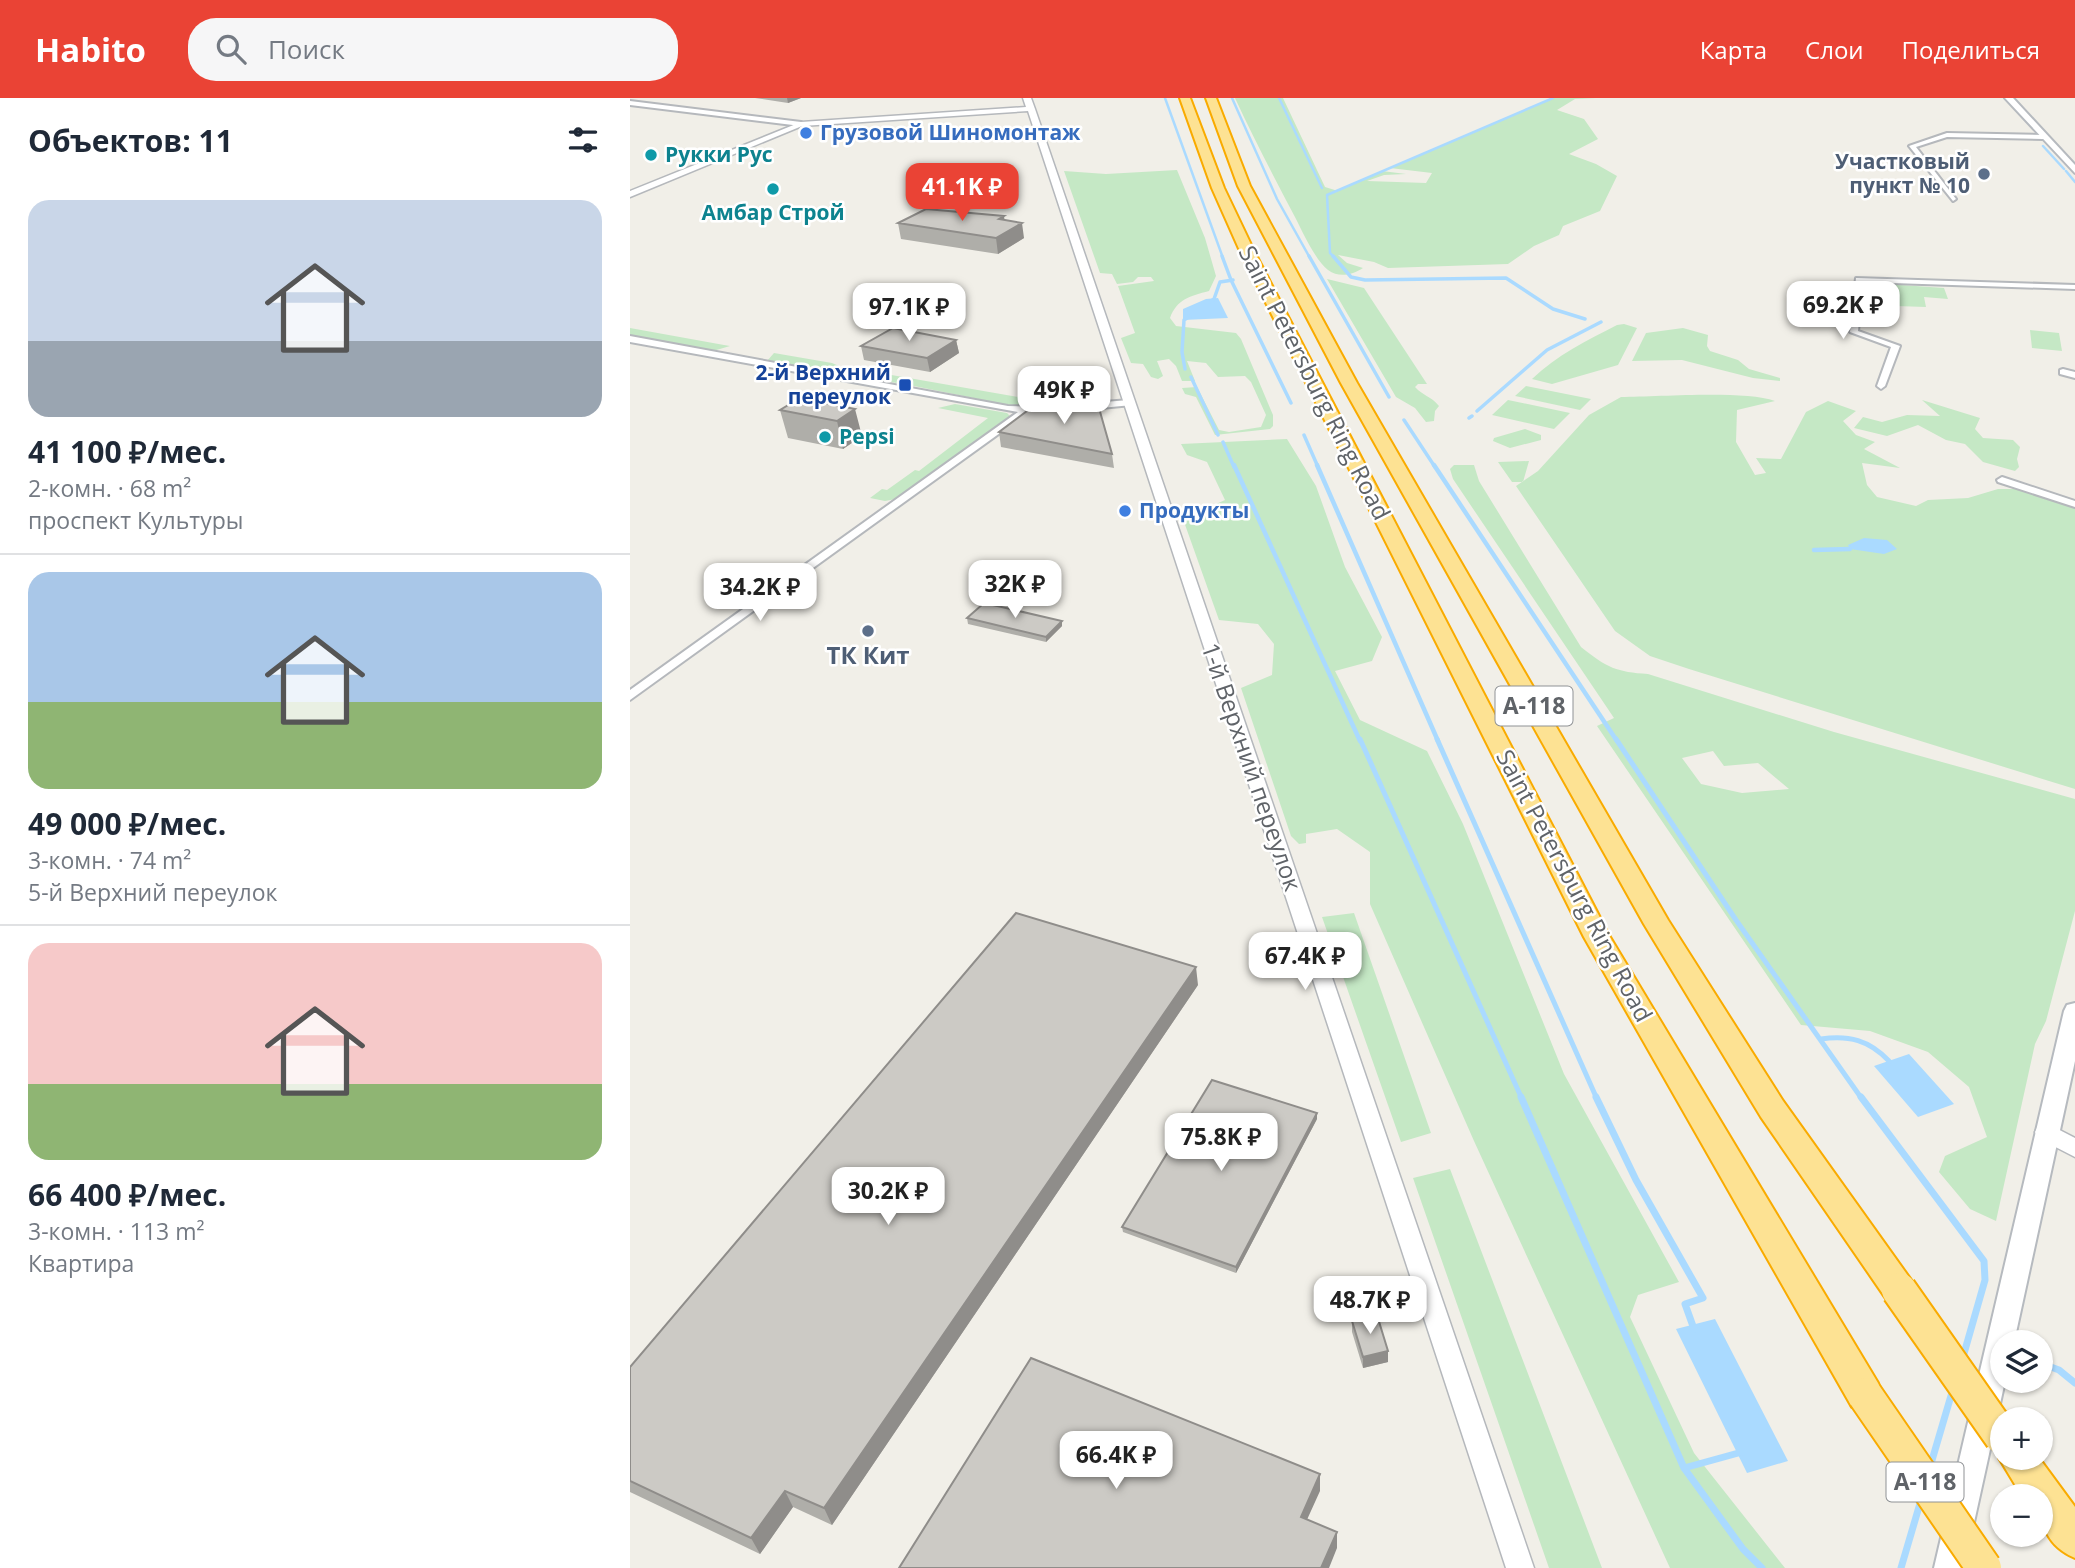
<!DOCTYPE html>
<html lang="ru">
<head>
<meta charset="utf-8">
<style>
  body { margin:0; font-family:"Open Sans",sans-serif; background:#f6f6f7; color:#1f2937; height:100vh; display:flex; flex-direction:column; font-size:26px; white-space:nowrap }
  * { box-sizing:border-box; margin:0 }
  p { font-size:23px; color:#747a83 }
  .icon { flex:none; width:38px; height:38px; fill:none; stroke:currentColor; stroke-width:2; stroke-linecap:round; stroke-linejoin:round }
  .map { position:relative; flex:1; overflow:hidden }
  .panel { display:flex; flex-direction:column; background:#fff; width:630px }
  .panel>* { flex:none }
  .fabs { position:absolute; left:1360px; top:1232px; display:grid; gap:14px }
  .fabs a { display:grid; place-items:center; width:63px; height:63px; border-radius:50%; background:#fff; box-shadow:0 2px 5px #0004; font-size:35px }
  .price { position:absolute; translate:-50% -60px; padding:0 16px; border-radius:14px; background:#fff; color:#222; font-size:23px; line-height:46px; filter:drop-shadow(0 2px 4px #0008) }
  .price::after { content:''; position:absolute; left:50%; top:42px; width:21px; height:16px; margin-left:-10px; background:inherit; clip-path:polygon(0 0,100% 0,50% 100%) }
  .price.active { background:#ea4335; color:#fff }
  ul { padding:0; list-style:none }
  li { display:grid; align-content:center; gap:14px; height:371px; padding:0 28px }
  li+li { border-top:2px solid #e0e1e3 }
  li span { display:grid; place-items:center; height:217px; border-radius:21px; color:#555 }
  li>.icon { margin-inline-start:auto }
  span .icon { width:126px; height:126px; fill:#fffc; stroke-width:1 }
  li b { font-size:30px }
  h2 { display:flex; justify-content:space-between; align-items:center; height:84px; padding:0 28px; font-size:30px }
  header { display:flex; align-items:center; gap:42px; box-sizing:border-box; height:98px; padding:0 35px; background:#ea4335; color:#fff }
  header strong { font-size:33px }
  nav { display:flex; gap:38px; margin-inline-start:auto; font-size:24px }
  .search { width:490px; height:63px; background:#f6f6f7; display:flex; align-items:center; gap:18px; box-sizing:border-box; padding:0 24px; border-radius:28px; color:#747a83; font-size:26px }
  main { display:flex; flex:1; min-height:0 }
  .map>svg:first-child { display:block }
  .green { fill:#c5e8c5; fill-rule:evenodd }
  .water { fill:#aadaff }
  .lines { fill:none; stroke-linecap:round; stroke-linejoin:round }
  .stream-far4 { stroke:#aadaff; stroke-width:2.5 }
  .stream-far3 { stroke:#aadaff; stroke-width:3.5 }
  .stream-far2 { stroke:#aadaff; stroke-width:4.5 }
  .stream-far1 { stroke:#aadaff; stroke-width:5 }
  .stream { stroke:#aadaff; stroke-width:7 }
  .minor-casing { stroke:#b5b8bc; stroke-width:4 }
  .tertiary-casing { stroke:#b5b8bc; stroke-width:3 }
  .secondary-casing { stroke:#b6babf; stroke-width:4 }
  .motorway-casing { stroke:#f9ab00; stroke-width:4 }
  .minor { fill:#fff; fill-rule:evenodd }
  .tertiary { fill:#fff; fill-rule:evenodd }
  .secondary { fill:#fff; fill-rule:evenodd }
  .motorway { fill:#fde293; fill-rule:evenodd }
  .motorway-bridge-casing { stroke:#f9ab00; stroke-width:38; stroke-linecap:butt }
  .motorway-bridge { stroke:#fde293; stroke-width:34 }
  .wall { fill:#afaea9 }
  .shaded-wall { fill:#8f8d8a }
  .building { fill:#cccac5; stroke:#8f8d8a; stroke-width:2 }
  .shop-dot { fill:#3f7fe0; stroke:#fff; stroke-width:2.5 }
  .culture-dot { fill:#0f9aa8; stroke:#fff; stroke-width:2.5 }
  .service-dot { fill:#5c6f8a; stroke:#fff; stroke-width:2.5 }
  .transit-dot { fill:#1a4fb4; stroke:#fff; stroke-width:2.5 }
  .labels { text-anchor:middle; stroke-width:5; stroke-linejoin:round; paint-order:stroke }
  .far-shop-label { font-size:21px; font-weight:bold; fill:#366cbe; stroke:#fff; text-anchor:start }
  .far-culture-label { font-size:21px; font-weight:bold; fill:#0d838f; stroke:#fff; text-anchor:start }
  .far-service-label { font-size:21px; font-weight:bold; fill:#4e5e75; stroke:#fff; text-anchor:end }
  .far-transit-label { font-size:21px; font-weight:bold; fill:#164399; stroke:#fff; text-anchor:end }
  .shield { fill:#fff; stroke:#8f9295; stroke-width:2 }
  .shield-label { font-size:23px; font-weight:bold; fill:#5f6368 }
  .street-label { font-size:24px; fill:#5f6368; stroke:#fff }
  .service-label { font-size:24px; font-weight:bold; fill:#4e5e75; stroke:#fff }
</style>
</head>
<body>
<header>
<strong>Habito</strong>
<div class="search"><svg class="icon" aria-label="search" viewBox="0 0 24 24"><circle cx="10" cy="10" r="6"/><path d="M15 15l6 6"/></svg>Поиск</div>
<nav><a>Карта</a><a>Слои</a><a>Поделиться</a></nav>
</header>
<main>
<section class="panel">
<h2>Объектов: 11<svg class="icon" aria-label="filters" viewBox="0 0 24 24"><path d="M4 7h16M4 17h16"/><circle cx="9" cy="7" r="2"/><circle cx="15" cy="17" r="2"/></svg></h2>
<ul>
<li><span style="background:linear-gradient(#c9d6e8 65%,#9aa5b1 0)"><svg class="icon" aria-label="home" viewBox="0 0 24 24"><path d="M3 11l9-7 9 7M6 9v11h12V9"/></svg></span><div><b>41 100 ₽/мес.</b><p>2-комн. · 68 m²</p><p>проспект Культуры</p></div></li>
<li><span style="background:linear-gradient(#a9c7e8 60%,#8fb573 0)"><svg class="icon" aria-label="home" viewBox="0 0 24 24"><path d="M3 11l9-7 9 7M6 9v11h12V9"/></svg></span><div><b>49 000 ₽/мес.</b><p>3-комн. · 74 m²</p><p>5-й Верхний переулок</p></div></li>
<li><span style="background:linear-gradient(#f6c9c9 65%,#8fb573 0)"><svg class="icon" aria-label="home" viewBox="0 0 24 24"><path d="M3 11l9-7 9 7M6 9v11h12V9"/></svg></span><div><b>66 400 ₽/мес.</b><p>3-комн. · 113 m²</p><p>Квартира</p></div></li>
</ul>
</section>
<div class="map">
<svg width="1445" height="1470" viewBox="0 0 1445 1470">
  <rect width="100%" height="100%" fill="#f1efe8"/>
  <path class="green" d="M605,0H653L695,89L708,93L752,73L776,76L754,77L737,83L796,85L802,75L760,70L924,0H966L945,1L927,12L954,21L968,41L939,56L966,66L987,78L970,113L933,128L929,137L904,148L878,166L758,170L744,164L708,157L717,165L733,170C722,177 709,180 698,172C686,163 673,135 666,121C645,81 624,41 605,0Z
    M547,72L575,140L586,178L579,193C560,198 547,201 540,220L546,228L606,235L611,241L643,317V328L640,331L585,337L566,299L555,296L552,290L567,289L589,332L599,334L631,329L636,317L621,284L615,278L588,279L576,265L557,263L565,283H552L546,268L539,261L527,263L533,278L528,281L521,279L513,266L501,265L491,240L505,235L488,188L524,183L521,179H508L503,184L487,186L482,176L470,175L434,73L476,76Z
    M697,181L734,190L797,286H788L785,289C793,298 801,298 809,308L805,313L804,323L796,324L785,310L766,299Z
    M1257,186L1314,190L1318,201L1294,199L1296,209L1266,208Z
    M994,226L1007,230L988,267L922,286L902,281C927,257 956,243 987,227Z
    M0,230L94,247L100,248L83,253L0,238Z
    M1053,230L1078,237L1077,248L1080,253L1108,262L1119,271L1150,280V283L1123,280L1052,262L1002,263L1016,235Z
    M1400,232L1429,235L1432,253L1402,250Z
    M144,255L202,265L209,268L195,274L137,263Z
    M227,271L400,301L467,294L464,278L455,276H469L474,296L456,302V306L418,310L378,307L274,286L218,278Z
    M896,288L961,301L950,312L885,298Z
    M991,299C1028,299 1114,292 1145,303L1107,312L1106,344L1125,377L1136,375L1126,360L1151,361L1176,314L1198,303L1226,313L1213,323L1226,337L1245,344L1234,351L1270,370L1232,365L1237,387L1247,399L1286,408L1298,402L1338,400L1368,391H1387L1445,410V691L1059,571L1020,558L985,533L886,388L908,373L959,317Z
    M878,302L940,315L924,331L862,317Z
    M1292,302L1350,320L1345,331L1353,340L1383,342L1390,349L1387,361L1389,369L1385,373L1353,364L1335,346L1316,342L1288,327L1257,338L1224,330L1233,319L1252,324L1277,317L1310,318Z
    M325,306L377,315L380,318L271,400L255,403L240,400L252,391L257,392L285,372L289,373L358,320L308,310Z
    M895,331L911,337V342L880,350L863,343L864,340Z
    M657,341L686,388L715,469L752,539L742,563L705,573L730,622L797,653L833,726L934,976L1049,1184L1008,1197L1000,1219L1064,1355L1155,1470H1040L844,1043L740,806V754L707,731L676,736V745L669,746L661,738L611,590L642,577L644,546L628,526L589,522L553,421L595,402L577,364L557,357L551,346Z
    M899,363L893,384H882L868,364Z
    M824,367H844L849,383L951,549C977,570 987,574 1018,576L1204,634L1445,701V813L1416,923L1405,946L1366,1123L1340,1111L1309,1074L1315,1058L1357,1039L1339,989L1298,954L1240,933L1171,927L967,628L984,620L823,381L820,371ZM1083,653L1094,668L1128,665L1159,691L1112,695L1071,686L1052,660Z
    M724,815L801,1035L771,1044L692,819Z
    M820,1071L972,1470H919L783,1080Z"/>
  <path class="water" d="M588,200L598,220L553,222V211L576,201Z
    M1234,440L1257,442L1267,451L1254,456L1220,451L1218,447Z
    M1279,956L1324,1006L1288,1019L1244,968Z
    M1085,1221L1158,1363L1117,1375L1046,1231Z"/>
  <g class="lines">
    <path class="stream-far4" d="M535,0L593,160
      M602,0L647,101L680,160
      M649,0L692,90
      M1413,48L1434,71
      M1436,73L1445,84
      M705,160L700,155L697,97L923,0"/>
    <path class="stream-far3" d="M592,158L601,182L661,305
      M679,158L759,299
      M703,158L721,179L735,182L876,180L923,211L955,221
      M580,204L584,201L590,184L603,182
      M555,271L552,254L554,222L560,218
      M561,279L588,337
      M847,313L917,252L971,224
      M839,320L842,318
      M774,322L805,369
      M674,337L688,369
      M593,344L604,369"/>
    <path class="stream-far2" d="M604,367L730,643
      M687,367L808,643
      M804,367L987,643
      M1184,452L1220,451"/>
    <path class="stream-far1" d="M730,641L892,1001
      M807,641L967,1001
      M986,641L1106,822L1232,1001
      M1191,941C1219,937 1239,942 1259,963"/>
    <path class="stream" d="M891,999L1054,1370L1113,1451L1132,1470
      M966,999L1006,1082L1073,1200L1055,1206L1064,1231
      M1231,999L1354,1163L1355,1182L1333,1259
      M1410,1265L1429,1272L1445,1285
      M1300,1369L1323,1291
      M1054,1370L1112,1354
      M1271,1470L1291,1402"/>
    <defs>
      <path id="minor" d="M0,3L171,24L174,26L171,28L0,7Z
        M1317,35L1413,37L1416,39L1413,41L1317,39L1286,49L1326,101L1323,103L1279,48Z
        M1226,180L1445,187V191L1233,184L1228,233L1270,248L1255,288L1251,291L1247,288L1261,249L1220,234Z
        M0,238L378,308L416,309L421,312L416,315L399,314L0,602V592L388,314L0,244Z
        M1433,271L1445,274V280L1430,276V272Z
        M499,302L502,303V307L450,312L445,309L450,306Z
        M1372,379L1445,403V409L1368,384L1367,382Z"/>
      <path id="tertiary" d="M393,0H401L405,11L904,1470H876L398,13L172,28L0,99V93L171,24L396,9Z
        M1416,1025L1445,1040V1059L1408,1040L1405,1034L1408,1028Z"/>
      <path id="secondary" d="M1375,0H1383L1445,67V75Z
        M1445,905V963L1384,1244H1372V1283H1375L1334,1470H1304L1434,913L1437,907Z"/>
      <path id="motorway" d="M550,0H560L594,90L624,153L980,839L1248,1285L1253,1297L1248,1309L1235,1314L1222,1309L954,839L610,153L582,90Z
        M576,0H586L620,88L727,285L1038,822L1153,1003L1281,1182L1286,1192L1281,1202L1269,1207L1257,1202L1131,1019L1014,826L711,285L608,88Z
        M1372,1352V1360H1409L1445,1409V1460C1417,1448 1410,1427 1410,1398H1392L1369,1360Z"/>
    </defs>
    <use href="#minor" class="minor-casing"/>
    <use href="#tertiary" class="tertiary-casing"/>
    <use href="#secondary" class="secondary-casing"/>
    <use href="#motorway" class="motorway-casing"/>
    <use href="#minor" class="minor"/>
    <use href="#tertiary" class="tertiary"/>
    <use href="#secondary" class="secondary"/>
    <use href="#motorway" class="motorway"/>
    <defs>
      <path id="motorway-bridge" d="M1269,1192L1372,1339
        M1235,1297L1354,1470"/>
    </defs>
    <use href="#motorway-bridge" class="motorway-bridge-casing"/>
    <use href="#motorway-bridge" class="motorway-bridge"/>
  </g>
  <path class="wall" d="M125,0H171L158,5Z
    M375,122L394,140L368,156L271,141L268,125Z
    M326,242L329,255L300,274L234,262L231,248Z
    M170,300L232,338L213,351L158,340L150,312Z
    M369,334L482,356L484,370L371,349Z
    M337,520L432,523V528L416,544L338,526Z
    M568,887L202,1427L163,1409L130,1456L0,1394V1269Z
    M687,1021L606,1175L493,1134L492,1129Z
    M722,1223L758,1253V1264L733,1270L722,1234Z"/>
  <path class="shaded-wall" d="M157,0H171L158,5Z
    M374,118L376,134L392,125L394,140L368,156L366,140L369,121Z
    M326,242L329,255L300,274L297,260Z
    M225,311L232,338L213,351L207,323Z
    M432,523V528L416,544V539Z
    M566,869L568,887L202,1427L194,1410Z
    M687,1015V1021L606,1175V1169Z
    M758,1253V1264L733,1270V1259Z
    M690,1376V1393L671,1435V1419Z
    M155,1393L163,1409L130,1456L121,1440Z
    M707,1434V1450L699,1470H691Z"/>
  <path class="building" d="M296,111L374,118L369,121L392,125L366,140L268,125Z
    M263,230L326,242L297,260L231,248Z
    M170,300L225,311L207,323L150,312Z
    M467,303L482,356L369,334L401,310Z
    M354,505L432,523L416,539L337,520Z
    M386,815L566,869L194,1410L155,1393L121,1440L0,1383V1269Z
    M582,982L687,1015L606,1169L492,1129Z
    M747,1217L758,1253L733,1259L722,1223Z
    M401,1260L690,1376L671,1419L707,1434L691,1470H269Z"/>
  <g class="shop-dot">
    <circle cx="176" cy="35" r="7"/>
    <circle cx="495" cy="413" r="7"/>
  </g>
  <g class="culture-dot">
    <circle cx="21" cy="57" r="7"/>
    <circle cx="143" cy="91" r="7"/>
    <circle cx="195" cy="339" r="7"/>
  </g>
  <g class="service-dot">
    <circle cx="1354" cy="76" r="7"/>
    <circle cx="238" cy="533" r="7"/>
  </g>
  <rect class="transit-dot" x="268" y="280" width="14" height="14" rx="3.5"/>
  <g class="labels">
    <g class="far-shop-label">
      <text x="190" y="42">Грузовой Шиномонтаж</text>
      <text x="509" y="420">Продукты</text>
    </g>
    <g class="far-culture-label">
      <text x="35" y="64">Рукки Рус</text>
      <text x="143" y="122" text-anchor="middle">Амбар Строй</text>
      <text x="209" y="346">Pepsi</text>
    </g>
    <g class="far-service-label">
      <text x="1340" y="71">Участковый<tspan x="1340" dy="24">пункт № 10</tspan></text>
    </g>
    <g class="far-transit-label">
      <text x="261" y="282">2-й Верхний<tspan x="261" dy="24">переулок</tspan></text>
    </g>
    <g class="shield">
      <rect x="865.5" y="588.5" width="77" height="39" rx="5"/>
      <rect x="1256.5" y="1364.5" width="77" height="39" rx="5"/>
    </g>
    <g class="shield-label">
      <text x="904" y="616">А-118</text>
      <text x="1295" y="1392">А-118</text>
    </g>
    <g class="street-label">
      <text transform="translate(684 285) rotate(63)" y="8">Saint Petersburg Ring Road</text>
      <text transform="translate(621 669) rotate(71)" y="8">1-й Верхний переулок</text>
      <text transform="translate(944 788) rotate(62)" y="8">Saint Petersburg Ring Road</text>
    </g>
    <g class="service-label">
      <text x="238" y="566">ТК Кит</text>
    </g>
  </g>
</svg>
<div class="fabs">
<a><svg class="icon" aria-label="layers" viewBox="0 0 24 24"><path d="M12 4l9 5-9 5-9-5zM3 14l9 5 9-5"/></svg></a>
<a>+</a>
<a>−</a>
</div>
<b class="price active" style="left:332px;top:125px">41.1K ₽</b>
<b class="price" style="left:1213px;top:243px">69.2K ₽</b>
<b class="price" style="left:279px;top:245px">97.1K ₽</b>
<b class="price" style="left:434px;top:328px">49K ₽</b>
<b class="price" style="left:385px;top:522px">32K ₽</b>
<b class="price" style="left:130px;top:525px">34.2K ₽</b>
<b class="price" style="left:675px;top:894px">67.4K ₽</b>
<b class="price" style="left:591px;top:1075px">75.8K ₽</b>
<b class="price" style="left:258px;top:1129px">30.2K ₽</b>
<b class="price" style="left:740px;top:1238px">48.7K ₽</b>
<b class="price" style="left:486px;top:1393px">66.4K ₽</b>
</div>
</main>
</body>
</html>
